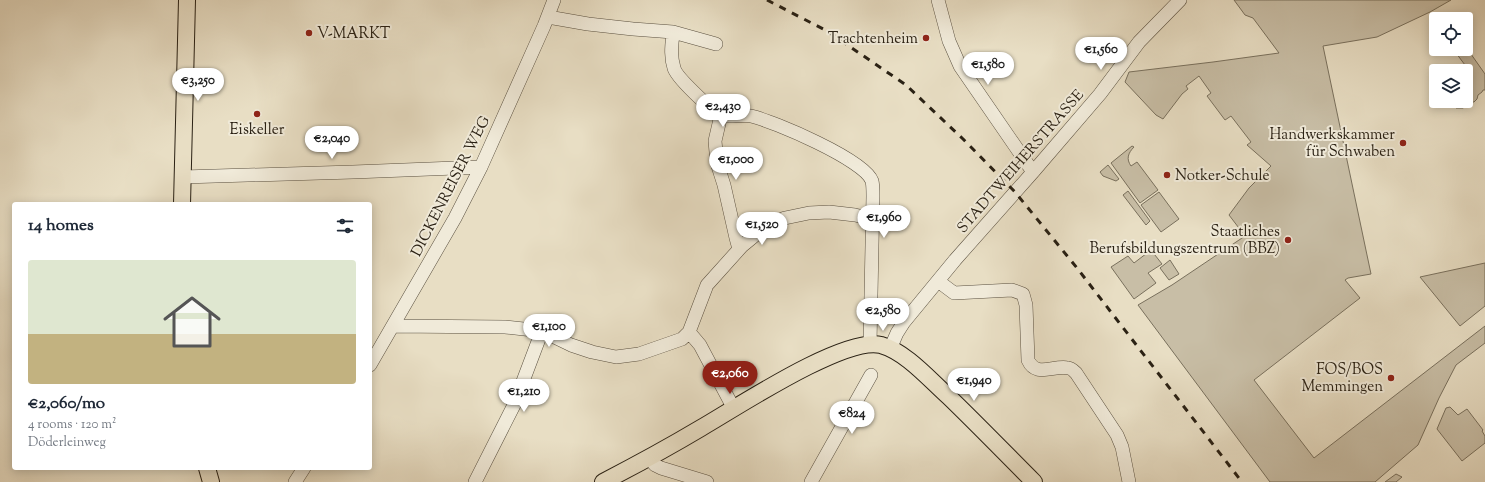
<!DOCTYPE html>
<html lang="en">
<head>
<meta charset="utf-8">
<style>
  body { margin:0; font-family:"Sorts Mill Goudy",serif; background:#f2f2f3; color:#1f2937; height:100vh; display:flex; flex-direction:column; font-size:15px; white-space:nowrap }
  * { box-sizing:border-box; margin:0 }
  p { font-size:13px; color:#747a83 }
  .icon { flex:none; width:22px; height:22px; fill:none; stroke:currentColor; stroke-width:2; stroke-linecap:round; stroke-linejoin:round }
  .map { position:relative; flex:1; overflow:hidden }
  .panel { position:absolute; left:12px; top:202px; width:360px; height:268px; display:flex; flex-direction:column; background:#fff; border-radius:4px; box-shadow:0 2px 10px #0003 }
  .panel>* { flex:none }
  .fabs { position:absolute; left:1429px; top:12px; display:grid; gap:8px }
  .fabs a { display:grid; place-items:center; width:44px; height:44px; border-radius:4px; background:#fff; box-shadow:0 2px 10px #0003; font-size:20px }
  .price { position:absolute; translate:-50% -34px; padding:0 9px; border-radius:14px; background:#fff; color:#222; font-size:13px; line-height:26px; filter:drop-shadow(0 1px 2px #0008) }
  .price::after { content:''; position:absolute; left:50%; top:24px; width:12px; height:9px; margin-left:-6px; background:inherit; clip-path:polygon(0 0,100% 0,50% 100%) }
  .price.current { background:#8f2418; color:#fff }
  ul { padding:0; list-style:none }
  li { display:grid; align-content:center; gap:8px; height:212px; padding:0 16px }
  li+li { border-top:1px solid #e0e1e3 }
  li span { display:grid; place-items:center; height:124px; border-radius:4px; color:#555 }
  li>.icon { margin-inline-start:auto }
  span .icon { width:72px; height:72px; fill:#fffc; stroke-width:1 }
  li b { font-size:17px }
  h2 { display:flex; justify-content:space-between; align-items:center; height:48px; padding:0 16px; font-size:17px }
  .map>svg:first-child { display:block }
  .green { fill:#c8bea6; stroke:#79705d }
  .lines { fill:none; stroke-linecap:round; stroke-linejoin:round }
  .minor-casing { stroke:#5a5040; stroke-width:14 }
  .major-casing { stroke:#2a2114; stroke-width:18 }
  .minor { stroke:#f0ead9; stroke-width:13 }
  .major { stroke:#e8dec4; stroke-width:16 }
  .rail { stroke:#2a2114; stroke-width:3; stroke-dasharray:7 7; stroke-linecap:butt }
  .poi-dot { fill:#8f2418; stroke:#f0ead9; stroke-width:1.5 }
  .labels { text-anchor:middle; stroke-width:4; stroke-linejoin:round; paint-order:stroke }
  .poi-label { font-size:15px; fill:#2a2114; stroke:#f0ead9; text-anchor:end }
  .street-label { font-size:15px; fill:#2a2114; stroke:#f0ead9 }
</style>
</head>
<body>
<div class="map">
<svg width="1485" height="482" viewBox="0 0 1485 482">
  <rect width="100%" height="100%" fill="#e8dec4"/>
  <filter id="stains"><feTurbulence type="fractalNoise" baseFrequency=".005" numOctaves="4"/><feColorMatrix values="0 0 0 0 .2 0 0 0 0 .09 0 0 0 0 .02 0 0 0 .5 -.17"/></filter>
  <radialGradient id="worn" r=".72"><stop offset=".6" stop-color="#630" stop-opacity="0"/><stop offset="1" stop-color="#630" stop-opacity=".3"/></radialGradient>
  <path class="green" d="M1234,0H1451L1430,12L1377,37L1323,46L1371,274L1348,278L1345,280L1360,298L1254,380L1314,458L1485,326V343L1456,365L1439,398L1418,445L1375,482H1270L1138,305L1172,285L1245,236L1229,215L1249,188L1271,166L1247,145L1251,142L1231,116L1225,120L1207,96L1211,93L1199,76L1186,86L1188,89L1182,94L1163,119L1156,115L1125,82L1129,72L1213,62L1279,53L1253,18L1245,15Z
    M1466,47L1485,74V90H1483L1482,92L1478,95L1477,99L1474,102H1471L1463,108H1456L1450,101H1466V71H1458L1465,65L1453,49H1466Z
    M1132,146L1134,147C1128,153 1126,159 1131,166L1137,162L1158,190L1140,203L1111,163Z
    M1108,165L1119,179L1116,181L1103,176L1100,172Z
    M1128,191L1150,221L1146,225L1123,195Z
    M1159,192L1179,219L1161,232L1141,205Z
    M1151,250L1162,264L1148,273L1156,283L1134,299L1111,267L1128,256L1134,263Z
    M1170,260L1179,274L1169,280L1160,268Z
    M1485,263V306L1460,326L1420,277Z
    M1450,407L1458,415L1467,409L1483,430L1482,431L1485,436V443L1462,461L1437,429L1446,408Z
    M1396,474L1402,477L1396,482H1385Z"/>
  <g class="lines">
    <defs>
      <path id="minor" d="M938,0L949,41L960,66L1033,172
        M548,17L588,24L633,29L673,32L716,44
        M673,32C672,44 670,55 674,68C676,77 711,110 721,115C727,118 743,114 751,116C773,121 865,160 872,181C873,185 873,192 873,196L870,344
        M721,115L715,141L717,163L724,185L736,238L739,249
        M183,177L353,172L481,167
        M938,281L954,293L1012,290L1023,294L1026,305L1028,360C1036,378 1053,365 1068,368C1071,368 1074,371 1076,373L1117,435L1122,447L1129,482
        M393,326L505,327L542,331L571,345L592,352L616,357L639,354L682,339L689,332L707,285L742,246L765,227L785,218L809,213L829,212L855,215L872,219
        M689,332L700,345L734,409
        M890,349L897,333L904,322L955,260L1033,172L1100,94L1139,42L1180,0
        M370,365L455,218L481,167L544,26L554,0
        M649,458L655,465L661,468L707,482
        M295,482L304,468
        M475,482L514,405L542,331
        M811,482L871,375"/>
      <path id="major" d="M182,204L187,0
        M207,468L211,482
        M603,482C636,465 669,447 701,428C736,408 844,336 881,345C906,352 929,379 948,396C977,424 1005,453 1034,482"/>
    </defs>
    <use href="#minor" class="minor-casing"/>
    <use href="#major" class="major-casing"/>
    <use href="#minor" class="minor"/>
    <use href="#major" class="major"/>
    <path class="rail" d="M767,0L827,31L906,85L963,139L1015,192L1077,268L1242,482"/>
  </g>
  <g class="poi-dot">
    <circle cx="309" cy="33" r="4"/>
    <circle cx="926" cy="38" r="4"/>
    <circle cx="257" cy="114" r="4"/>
    <circle cx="1403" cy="143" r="4"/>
    <circle cx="1167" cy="175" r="4"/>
    <circle cx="1288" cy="240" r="4"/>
    <circle cx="1391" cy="378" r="4"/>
  </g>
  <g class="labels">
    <g class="poi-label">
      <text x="317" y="38" text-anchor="start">V-MARKT</text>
      <text x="918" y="43">Trachtenheim</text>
      <text x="257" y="134" text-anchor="middle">Eiskeller</text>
      <text x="1395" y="139">Handwerkskammer<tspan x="1395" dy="17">für Schwaben</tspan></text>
      <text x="1175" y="180" text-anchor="start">Notker-Schule</text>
      <text x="1280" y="236">Staatliches<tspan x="1280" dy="17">Berufsbildungszentrum (BBZ)</tspan></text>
      <text x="1383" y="374">FOS/BOS<tspan x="1383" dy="17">Memmingen</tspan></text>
    </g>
    <g class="street-label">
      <text transform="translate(1020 161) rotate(-49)" y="5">STADTWEIHERSTRASSE</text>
      <text transform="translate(450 186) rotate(-63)" y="5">DICKENREISER WEG</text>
    </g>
  </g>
  <rect width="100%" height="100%" filter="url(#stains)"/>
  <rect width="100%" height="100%" fill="url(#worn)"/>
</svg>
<div class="fabs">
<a><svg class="icon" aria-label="locate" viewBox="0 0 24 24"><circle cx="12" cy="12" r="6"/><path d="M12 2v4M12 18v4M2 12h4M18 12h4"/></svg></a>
<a><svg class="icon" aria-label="layers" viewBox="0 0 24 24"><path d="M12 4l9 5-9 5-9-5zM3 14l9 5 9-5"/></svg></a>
</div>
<b class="price" style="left:1101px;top:71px">€1,560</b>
<b class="price" style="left:988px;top:86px">€1,580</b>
<b class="price" style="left:198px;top:102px">€3,250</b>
<b class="price" style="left:723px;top:128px">€2,430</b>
<b class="price" style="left:332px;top:160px">€2,040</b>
<b class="price" style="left:736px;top:181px">€1,000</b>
<b class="price" style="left:884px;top:239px">€1,960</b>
<b class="price" style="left:762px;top:246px">€1,520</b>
<b class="price" style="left:883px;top:332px">€2,580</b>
<b class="price" style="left:549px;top:348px">€1,100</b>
<b class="price current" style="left:730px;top:395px">€2,060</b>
<b class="price" style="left:974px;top:402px">€1,940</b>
<b class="price" style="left:524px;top:413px">€1,210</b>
<b class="price" style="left:852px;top:435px">€824</b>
<section class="panel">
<h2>14 homes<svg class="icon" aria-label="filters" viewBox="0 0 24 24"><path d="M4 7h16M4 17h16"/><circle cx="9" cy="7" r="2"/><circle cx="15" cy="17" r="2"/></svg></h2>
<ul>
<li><span style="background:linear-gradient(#dfe7d0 60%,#c2b280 0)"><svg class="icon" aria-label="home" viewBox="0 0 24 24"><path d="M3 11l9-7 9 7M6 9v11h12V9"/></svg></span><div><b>€2,060/mo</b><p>4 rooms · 120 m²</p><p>Döderleinweg</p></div></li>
</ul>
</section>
</div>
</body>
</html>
